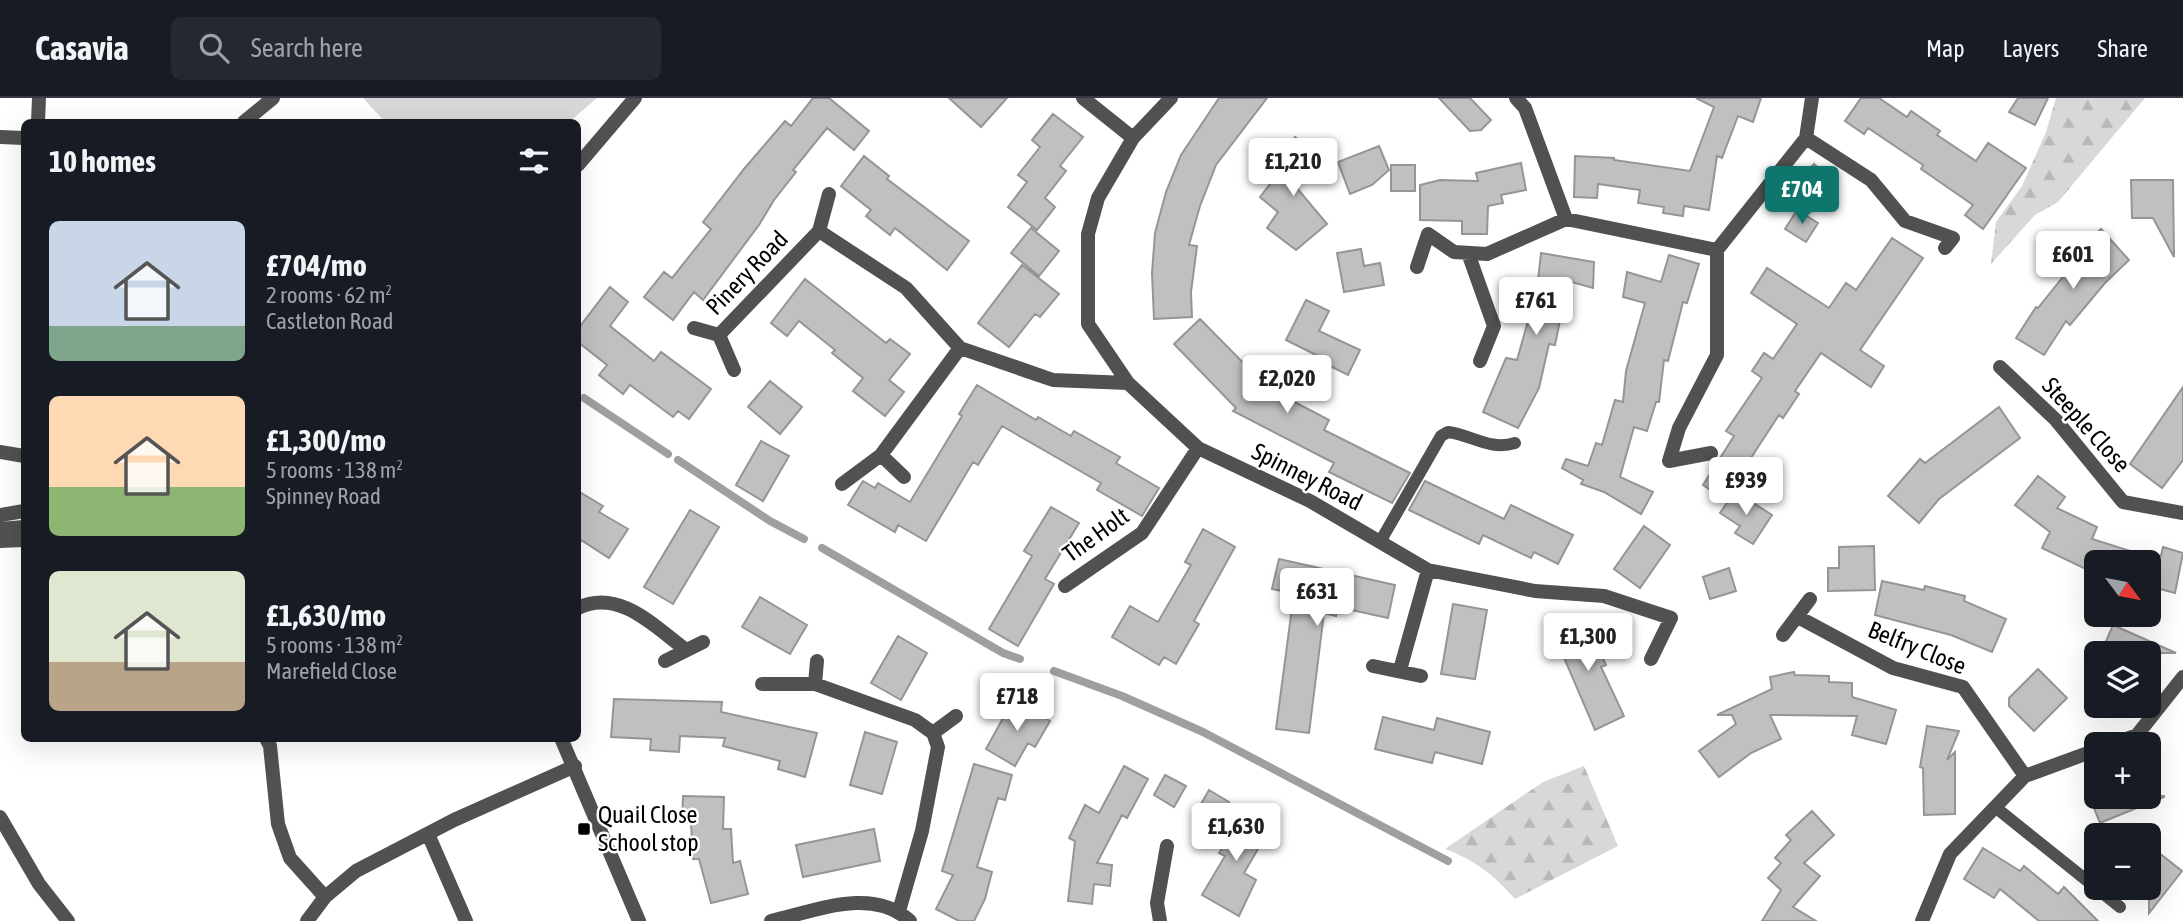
<!DOCTYPE html>
<html lang="en">
<head>
<meta charset="utf-8">
<style>
  body { margin:0; font-family:"Asap Condensed",sans-serif; background:#242831; color:#f1f3f6; height:100vh; display:flex; flex-direction:column; font-size:26px; white-space:nowrap }
  * { box-sizing:border-box; margin:0 }
  p { font-size:23px; color:#9ea1a6 }
  .icon { flex:none; width:38px; height:38px; fill:none; stroke:currentColor; stroke-width:2; stroke-linecap:round; stroke-linejoin:round }
  .map { position:relative; flex:1; overflow:hidden }
  .details { position:absolute; left:21px; top:21px; width:560px; height:623px; display:flex; flex-direction:column; background:#171b24; border-radius:10px; box-shadow:0 7px 28px #0002 }
  .details>* { flex:none }
  .needle { width:46px; rotate:122deg }
  .buttons { position:absolute; left:2084px; top:452px; display:grid; gap:14px }
  .buttons a { display:grid; place-items:center; width:77px; height:77px; border-radius:10px; background:#171b24; box-shadow:0 7px 28px #0002; font-size:35px }
  .price { position:absolute; translate:-50% -60px; padding:0 16px; border-radius:7px; background:#fff; color:#222; font-size:23px; line-height:46px; filter:drop-shadow(0 2px 4px #0008) }
  .price::after { content:''; position:absolute; left:50%; top:42px; width:21px; height:16px; margin-left:-10px; background:inherit; clip-path:polygon(0 0,100% 0,50% 100%) }
  .price.on { background:#0f766e; color:#fff }
  ul { padding:0; list-style:none }
  li { display:flex; align-items:center; gap:21px; height:175px; padding:0 28px }
  li span { display:grid; place-items:center; flex:none; width:196px; height:140px; border-radius:10px; color:#555 }
  li>.icon { margin-inline-start:auto }
  span .icon { width:84px; height:84px; fill:#fffc; stroke-width:1 }
  li b { font-size:30px }
  h2 { display:flex; justify-content:space-between; align-items:center; height:84px; padding:0 28px; font-size:30px }
  header { display:flex; align-items:center; gap:42px; box-sizing:border-box; height:98px; padding:0 35px; background:#171b24; border-bottom:2px solid #363941 }
  header strong { font-size:33px }
  nav { display:flex; gap:38px; margin-inline-start:auto; font-size:24px }
  .search { width:490px; height:63px; background:#242831; display:flex; align-items:center; gap:18px; box-sizing:border-box; padding:0 24px; border-radius:10px; color:#9ea1a6; font-size:26px }
  .map>svg:first-child { display:block }
  .green { fill:#d8d8d8 }
  .forest { fill:url(#forest-firs) }
  .lines { fill:none; stroke-linecap:round; stroke-linejoin:round }
  .stream { stroke:#9f9f9f; stroke-width:8 }
  .building { fill:#c0c0c0; stroke:#959595; stroke-width:2 }
  .service { stroke:#515151; stroke-width:12 }
  .minor { stroke:#515151; stroke-width:14 }
  .tertiary { stroke:#515151; stroke-width:14 }
  .poi-dot { fill:#000; stroke:#fff; stroke-width:2.5 }
  .labels { text-anchor:middle; stroke-width:5; stroke-linejoin:round; paint-order:stroke }
  .street-label { font-size:24px; fill:#000; stroke:#fff }
  .poi-label { font-size:24px; fill:#000; stroke:#fff; text-anchor:start }
</style>
</head>
<body>
<header>
<strong>Casavia</strong>
<div class="search"><svg class="icon" aria-label="search" viewBox="0 0 24 24"><circle cx="10" cy="10" r="6"/><path d="M15 15l6 6"/></svg>Search here</div>
<nav><a>Map</a><a>Layers</a><a>Share</a></nav>
</header>
<div class="map">
<svg width="2183" height="823" viewBox="0 0 2183 823">
  <defs>
    <pattern id="forest-firs" width="22" height="20" patternUnits="userSpaceOnUse" patternTransform="scale(1.75)"><rect width="22" height="20" fill="#d8d8d8"/><path d="M5 1l3.5 6h-7zM16 11l3.5 6h-7z" fill="#b8b8b8"/></pattern>
  </defs>
  <rect width="100%" height="100%" fill="#fff"/>
  <path class="green" d="M363,0H597L569,24H385Z"/>
  <path class="forest" d="M2056,0H2145L2058,104L2035,117L1991,166L1996,124L2022,88L2046,34Z
    M1584,668L1618,748L1515,801C1494,777 1475,762 1445,751L1543,684Z"/>
  <g class="lines">
    <path class="stream" d="M584,300L668,356
      M678,362L770,423L804,441
      M822,450L1003,555L1020,561
      M1054,573L1122,598L1203,634L1448,763"/>
  </g>
  <path class="building" d="M813,0H829L869,33L854,52L827,30L793,72L796,74L774,102L759,127L703,202L694,194L673,222L644,199L664,174L672,180L711,131L703,124L744,71L785,23L791,28Z
    M949,0H1007L981,29Z
    M1219,0H1267L1216,67L1200,108L1189,147L1197,148L1191,194L1192,219L1154,221L1152,175L1155,135L1166,94L1181,57Z
    M1439,0H1470L1491,22L1481,32L1470,33Z
    M1696,0H1761L1753,24L1738,18L1722,60L1717,58L1709,112L1684,108L1683,118L1663,115L1664,109L1638,105L1640,92L1598,86L1597,100L1574,99L1575,58L1614,60V62L1690,73L1714,9Z
    M1861,0H1879L1907,19L1911,13L1940,33L1937,37L1976,63L1988,45L2026,70L1983,131L1965,117L1973,107L1921,71L1923,67L1868,30L1864,36L1845,23Z
    M2018,0H2048L2035,27L2009,14Z
    M1053,16L1083,39L1060,68L1066,73L1045,100L1055,109L1037,132L1008,109L1027,84L1018,77L1040,49L1032,42Z
    M1295,39L1320,56L1296,89L1327,126L1296,152L1267,130L1278,114L1260,99L1289,62L1282,57Z
    M1379,48L1389,72L1372,87L1350,96L1338,64Z
    M864,58L889,78L887,81L969,143L947,172L895,130L890,137L866,118L871,112L841,88Z
    M1521,65L1526,92L1501,97L1503,105L1488,108L1487,136H1462V123L1420,122V87L1440,82L1478,83L1476,75Z
    M1814,66L1836,86L1808,116L1786,96Z
    M1391,67H1415V93H1391Z
    M2131,82H2173L2174,159L2153,120H2132Z
    M1797,112L1818,125L1806,144L1785,131Z
    M1031,130L1059,153L1039,178L1011,155Z
    M2101,131L2129,162L2105,185L2070,227L2066,223L2044,257L2016,240L2036,209L2038,210L2070,170L2065,164Z
    M1892,140L1923,160L1860,252L1884,268L1871,289L1821,255L1795,293L1799,296L1783,320L1779,317L1724,401L1703,387L1734,338L1726,333L1762,280L1752,273L1764,255L1773,261L1797,226L1751,195L1767,170L1829,210L1846,185L1856,192Z
    M1361,151L1364,168L1380,165L1384,187L1344,194L1337,155Z
    M1541,155L1594,164L1593,190L1568,183L1555,247L1549,246L1539,290L1518,330L1483,314L1506,260L1517,262L1528,223L1518,221L1523,198L1536,201Z
    M1669,157L1699,166L1687,205L1683,204L1668,263L1664,262L1659,304H1656L1647,333L1634,329L1620,379L1653,394L1641,416L1604,394L1581,386L1583,382L1562,370L1566,361L1588,368L1596,345L1602,347L1615,302L1623,304L1626,273L1645,205L1623,199L1627,174L1661,184Z
    M1022,167L1059,196L1040,219L1035,216L1009,249L978,225Z
    M805,181L886,245L890,241L910,256L889,282L904,294L885,318L853,293L863,280L832,255L835,252L799,223L787,238L771,225Z
    M610,189L628,204L610,228L654,263L661,254L711,291L689,321L678,313L673,319L630,287L623,296L599,277L607,267L578,244V231Z
    M1306,202L1329,213L1319,233L1360,252L1348,277L1326,266L1328,263L1286,242Z
    M1200,221L1268,290L1329,322L1324,332L1410,375L1392,405L1329,374L1334,365L1233,313L1236,310L1174,246Z
    M770,283L802,309L780,336L748,309Z
    M977,287L1036,322L1038,319L1071,338L1074,333L1120,359L1116,365L1159,390L1142,418L1097,392L1101,385L1002,328L978,367L973,364L926,443L898,427L895,434L848,407L863,383L875,390L878,385L910,404L962,318L959,316Z
    M2183,289V362L2162,390L2130,366Z
    M1999,309L2020,340L1939,401L1919,425L1888,398L1920,361L1925,365Z
    M761,343L789,358L763,403L736,387Z
    M2038,378L2065,399L2057,410L2097,429L2092,441L2149,459L2148,464H2096V476L2042,450L2050,434L2015,407Z
    M1425,383L1504,421L1511,407L1573,437L1558,466L1534,454L1531,460L1483,437L1479,446L1409,412Z
    M578,393L603,408L599,414L628,431L609,460L581,442L578,448Z
    M1735,393L1772,417L1753,446L1735,435L1740,428L1720,415Z
    M1051,409L1079,425L1045,481L1054,486L1018,548L989,531L1032,458L1024,453Z
    M690,412L719,429L673,506L644,489Z
    M1644,428L1670,447L1640,490L1614,471Z
    M1203,431L1235,449L1194,523L1199,526L1176,566L1164,559L1159,567L1112,539L1130,508L1158,524L1191,467L1185,464Z
    M1874,448L1875,492L1828,493V470H1839V449Z
    M2163,449L2183,455L2175,495L2149,488V454L2161,458Z
    M1279,461L1395,487L1388,520L1338,509L1336,518L1324,515L1309,635L1276,631L1292,510L1288,509L1291,495L1272,491Z
    M1729,470L1736,493L1710,501L1703,479Z
    M1882,483L1924,492L1925,488L1965,498L1964,503L2006,521L1992,554L1951,537L1875,517Z
    M760,499L807,527L790,556L742,529Z
    M1453,506L1487,512L1475,581L1441,576Z
    M1583,519L1606,567L1601,569L1624,618L1595,632L1553,534Z
    M2113,527L2176,555H2101Z
    M898,538L927,555L901,602L871,585Z
    M2038,571L2067,600L2034,633L2009,608V600Z
    M1794,574L1795,577L1829,578V584L1852,585V599L1896,612L1886,646L1852,637L1857,618L1770,617L1781,641L1751,655L1719,679L1699,653L1736,626L1732,617H1717L1772,591L1770,579Z
    M614,601L722,604L721,614L817,635L805,679L778,671L780,663L723,648L725,640L680,638L679,654L650,652L651,641L611,639Z
    M1013,602L1050,623L1035,649L1028,645L1015,668L986,651Z
    M1383,619L1434,632L1437,620L1490,634L1482,666L1435,654L1432,665L1375,651Z
    M1927,628L1959,633L1947,662L1955,654V716L1924,717L1923,670L1920,669Z
    M865,634L897,644L882,696L850,687Z
    M974,666L1012,677L1005,702L998,700L977,769L992,774L985,801L974,823H959L936,811L953,777L942,773Z
    M1124,668L1148,681L1127,720L1122,717L1097,765L1112,767L1110,788L1094,786L1092,806L1068,803L1075,743L1069,740L1085,707L1099,715Z
    M1165,677L1186,688L1174,709L1154,697Z
    M1209,692L1229,704L1217,724L1197,713Z
    M683,698L724,699L723,731H731L733,765L740,763L748,796L711,805L699,761H693L691,725H682Z
    M2089,698H2164V699L2100,725Z
    M1233,711L1269,732L1244,775L1256,782L1239,818L1202,797L1225,758L1219,755L1232,735L1222,729Z
    M1812,713L1834,737L1804,765L1820,778L1793,809L1816,823H1762L1781,792L1768,780L1781,765L1775,760L1791,742L1786,737Z
    M874,731L880,763L803,779L796,747Z
    M2149,747L2182,773L2149,815Z
    M1983,750L2020,773L2024,768L2058,796L2064,789L2098,823H2039L2000,791L1994,800L1964,781Z"/>
  <g class="lines">
    <path class="service" d="M1380,444L1441,338L1448,334C1472,337 1490,353 1515,345
      M1995,709L2120,809"/>
    <path class="minor" d="M1083,0L1133,40
      M1171,0L1133,40L1098,100L1088,136V226L1128,285L1198,350L1310,403L1428,472L1535,493L1604,498L1671,520L1651,561
      M1516,0L1525,10L1566,121
      M38,24L39,0
      M244,24L273,0
      M0,39L24,40
      M1806,40L1871,82L1905,123L1953,140L1945,150
      M819,133L829,96
      M1468,155L1494,228L1480,263
      M1417,169L1428,136L1454,154L1487,156L1566,121L1717,152
      M694,230L719,237
      M2000,269L2056,322L2123,404L2183,415
      M734,272L719,237L819,133L906,190L960,250L1053,282L1128,285
      M0,354L24,358
      M1711,355L1669,363L1679,330L1717,257V152L1806,40L1812,0
      M881,357L904,379
      M842,386L881,357L960,250
      M1065,488L1142,435L1198,350
      M578,510C619,490 655,529 686,552
      M1798,519L1893,570L1963,589L2025,678
      M1783,537L1810,501
      M665,563L703,544
      M1373,568L1421,578
      M1400,572L1428,472
      M762,586H815L915,622L933,635L938,649L922,733L899,813
      M815,586L817,563
      M933,635L956,618
      M266,640L270,648L278,726L290,760L325,799
      M2113,646L2137,637L2183,579
      M0,719L39,786L68,823
      M428,736L466,823
      M307,823L325,799L356,773L454,722L575,668
      M771,823C816,813 872,788 910,823
      M1160,823L1157,805L1167,748
      M1922,823L1950,756L2025,678L2096,652"/>
    <path class="tertiary" d="M578,67L635,0
      M0,417L24,413
      M0,431L24,429
      M0,443L24,442
      M561,640L639,823"/>
  </g>
  <rect class="poi-dot" x="577" y="724" width="14" height="14" rx="3.5"/>
  <g class="labels">
    <g class="street-label">
      <text transform="translate(747 175) rotate(-46)" y="8">Pinery Road</text>
      <text transform="translate(2086 327) rotate(48)" y="8">Steeple Close</text>
      <text transform="translate(1307 379) rotate(27)" y="8">Spinney Road</text>
      <text transform="translate(1096 437) rotate(-36)" y="8">The Holt</text>
      <text transform="translate(1917 550) rotate(22)" y="8">Belfry Close</text>
    </g>
    <g class="poi-label">
      <text x="598" y="725">Quail Close<tspan x="598" dy="28">School stop</tspan></text>
    </g>
  </g>
</svg>
<div class="buttons">
<a><svg class="needle" viewBox="-14 -14 28 28"><path d="M0-13l5 13h-10z" fill="#e53935"/><path d="M0 13l5-13h-10z" fill="#9ea1a6"/></svg></a>
<a><svg class="icon" aria-label="layers" viewBox="0 0 24 24"><path d="M12 4l9 5-9 5-9-5zM3 14l9 5 9-5"/></svg></a>
<a>+</a>
<a>−</a>
</div>
<b class="price" style="left:1293px;top:100px">£1,210</b>
<b class="price on" style="left:1802px;top:128px">£704</b>
<b class="price" style="left:2073px;top:193px">£601</b>
<b class="price" style="left:1536px;top:239px">£761</b>
<b class="price" style="left:1287px;top:317px">£2,020</b>
<b class="price" style="left:1746px;top:419px">£939</b>
<b class="price" style="left:1317px;top:530px">£631</b>
<b class="price" style="left:1588px;top:575px">£1,300</b>
<b class="price" style="left:1017px;top:635px">£718</b>
<b class="price" style="left:1236px;top:765px">£1,630</b>
<section class="details">
<h2>10 homes<svg class="icon" aria-label="filters" viewBox="0 0 24 24"><path d="M4 7h16M4 17h16"/><circle cx="9" cy="7" r="2"/><circle cx="15" cy="17" r="2"/></svg></h2>
<ul>
<li><span style="background:linear-gradient(#c9d6e8 75%,#7fa58c 0)"><svg class="icon" aria-label="home" viewBox="0 0 24 24"><path d="M3 11l9-7 9 7M6 9v11h12V9"/></svg></span><div><b>£704/mo</b><p>2 rooms · 62 m²</p><p>Castleton Road</p></div></li>
<li><span style="background:linear-gradient(#ffd9b3 65%,#8fb573 0)"><svg class="icon" aria-label="home" viewBox="0 0 24 24"><path d="M3 11l9-7 9 7M6 9v11h12V9"/></svg></span><div><b>£1,300/mo</b><p>5 rooms · 138 m²</p><p>Spinney Road</p></div></li>
<li><span style="background:linear-gradient(#dfe7d0 65%,#b9a48a 0)"><svg class="icon" aria-label="home" viewBox="0 0 24 24"><path d="M3 11l9-7 9 7M6 9v11h12V9"/></svg></span><div><b>£1,630/mo</b><p>5 rooms · 138 m²</p><p>Marefield Close</p></div></li>
</ul>
</section>
</div>
</body>
</html>
